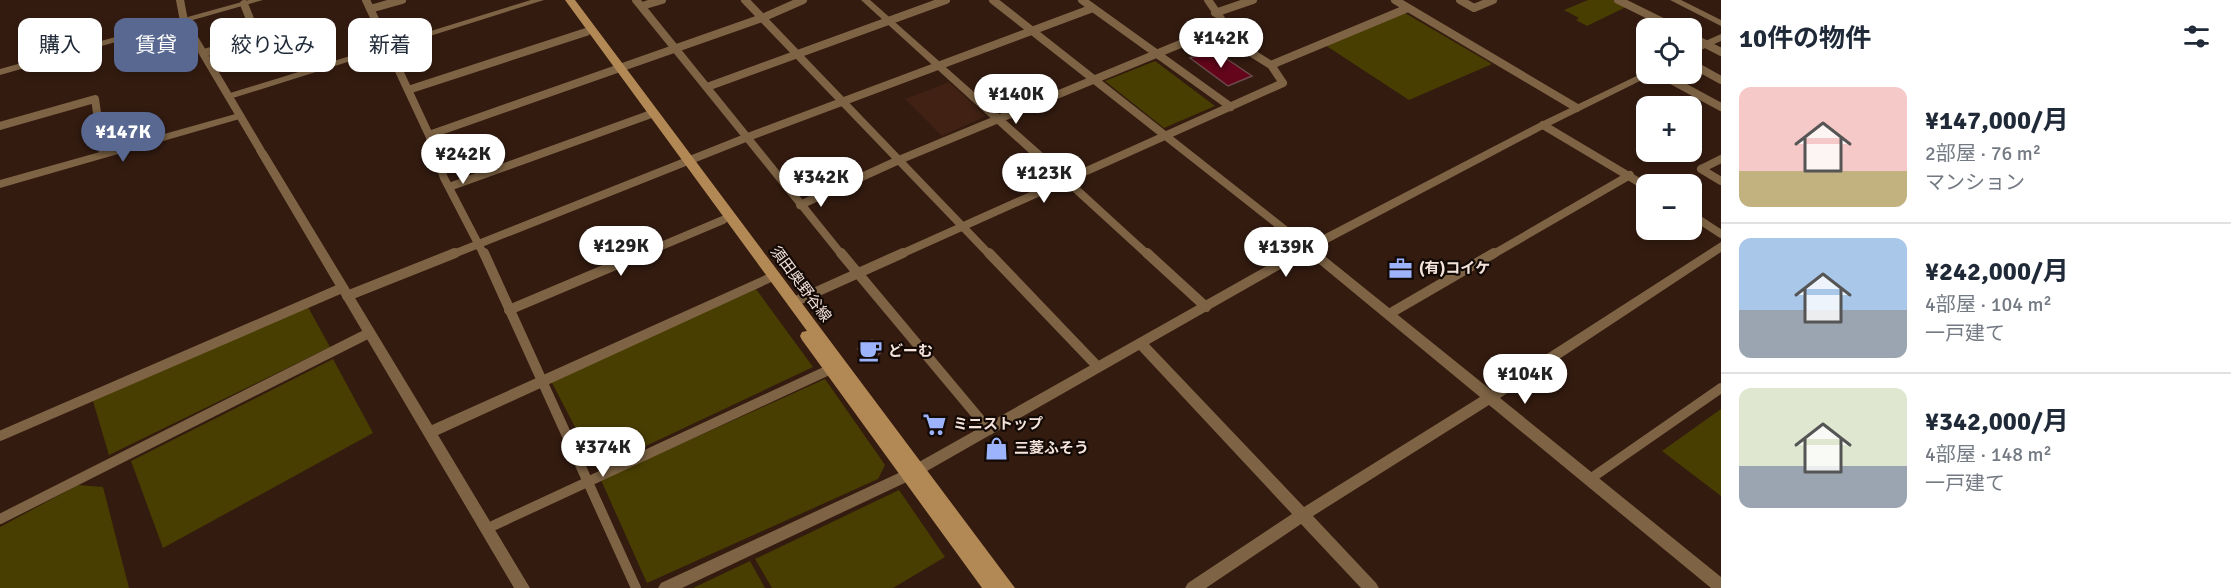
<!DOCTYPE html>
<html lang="ja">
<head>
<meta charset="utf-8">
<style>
  body { margin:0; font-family:Signika,"Noto Sans JP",sans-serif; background:#f6f6f7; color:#1f2937; height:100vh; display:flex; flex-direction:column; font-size:22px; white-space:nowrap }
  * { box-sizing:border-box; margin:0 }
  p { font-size:20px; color:#747a83 }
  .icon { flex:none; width:33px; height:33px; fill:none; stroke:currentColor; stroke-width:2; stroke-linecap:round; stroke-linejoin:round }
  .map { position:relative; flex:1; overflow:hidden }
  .side { display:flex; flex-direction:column; background:#fff; width:510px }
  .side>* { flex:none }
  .hud { position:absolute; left:18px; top:18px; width:570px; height:54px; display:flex; gap:12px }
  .controls { position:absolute; left:1636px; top:18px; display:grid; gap:12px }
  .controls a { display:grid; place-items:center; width:66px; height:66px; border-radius:12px; background:#fff; box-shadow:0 3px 9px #0003; font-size:30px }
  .price { position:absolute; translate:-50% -51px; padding:0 14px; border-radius:21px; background:#fff; color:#222; font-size:20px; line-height:39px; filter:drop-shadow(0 2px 3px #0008) }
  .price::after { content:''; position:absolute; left:50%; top:36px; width:18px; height:14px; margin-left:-9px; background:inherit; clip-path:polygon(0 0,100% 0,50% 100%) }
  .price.on { background:#586890; color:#fff }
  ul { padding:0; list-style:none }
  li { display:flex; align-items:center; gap:18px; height:150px; padding:0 18px }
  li+li { border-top:2px solid #e0e1e3 }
  li span { display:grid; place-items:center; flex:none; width:168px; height:120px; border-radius:12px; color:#555 }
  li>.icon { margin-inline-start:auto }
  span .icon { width:72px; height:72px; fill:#fffc; stroke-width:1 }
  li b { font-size:26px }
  h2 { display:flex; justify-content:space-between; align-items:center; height:72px; padding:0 18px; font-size:26px }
  .chip { padding:0 21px; border-radius:12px; background:#fff; box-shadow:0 3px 9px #0003; font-size:21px; line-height:54px }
  .chip.on { background:#586890; color:#fff }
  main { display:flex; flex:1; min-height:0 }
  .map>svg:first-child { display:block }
  .built { fill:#402114 }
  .green { fill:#493e01 }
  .building { fill:#64051b; stroke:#6c4c4d; stroke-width:1.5 }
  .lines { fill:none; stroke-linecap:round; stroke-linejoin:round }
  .minor-far1 { stroke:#7e6445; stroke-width:8 }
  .minor { stroke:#7e6445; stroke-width:10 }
  .tertiary { fill:#7e6445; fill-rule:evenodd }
  .secondary { fill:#b28855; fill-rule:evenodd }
  .labels { text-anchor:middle; stroke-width:4.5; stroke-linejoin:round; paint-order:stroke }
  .poi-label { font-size:15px; font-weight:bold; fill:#f4e3db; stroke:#130905; text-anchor:start }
  .street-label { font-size:15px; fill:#f4e3db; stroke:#130905 }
</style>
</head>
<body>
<main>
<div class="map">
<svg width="1721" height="588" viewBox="0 0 1721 588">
  <rect width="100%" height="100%" fill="#331b10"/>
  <path class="built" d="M949,82L986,116L942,136L905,99Z"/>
  <path class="green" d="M1588,0H1613L1626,7L1587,26L1576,20L1579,18L1564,10Z
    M1405,13L1492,64L1409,100L1325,45Z
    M1155,61L1215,106L1164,128L1105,81Z
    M756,289L813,367L597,469L551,381Z
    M308,307L330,347L109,455L93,401Z
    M333,359L373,433L163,548L131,461Z
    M825,379L885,465L878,479L647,583L601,480Z
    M1721,409V496L1662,451Z
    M78,485L103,487L129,588H0V527Z
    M899,490L945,557L893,588H772L755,559Z
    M750,561L765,588H693Z"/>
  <path class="building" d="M284,45L287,51L284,53L258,61L254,52Z
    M1207,52L1218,60L1224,57L1252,76L1228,86L1190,58Z
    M872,340L882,352L867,360L858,349Z"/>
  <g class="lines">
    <path class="minor-far1" d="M180,0L184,21L261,151
      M366,0L429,135L444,178L484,255
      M636,0L842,255
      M745,0L990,255
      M993,0L1308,248
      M1082,0L1231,107
      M1395,0L1577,108
      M1460,0L1474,8L1493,0
      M1618,0L1675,28
      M642,6L662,0
      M370,9L402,0
      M1215,13L1253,0
      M1692,37L1721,52
      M204,53L257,37L244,4
      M1692,64L1721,80
      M1271,65L1408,8
      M1660,74L1721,107
      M707,87L946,0
      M408,90L586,32
      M1543,125L1647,187
      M0,126L95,99L103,154
      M429,135L762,18L803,0
      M1701,169L1721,181
      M1701,169L1721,159
      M1066,180L1148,255
      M449,187L654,113
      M800,205L899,160L1224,26
      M1692,215L1721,234
      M451,255L748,137L1093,8
      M640,255L723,220
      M899,255L1283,83L1271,65L1239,45L1208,0
      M1492,255L1630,175"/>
    <path class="minor" d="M484,253L636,588
      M841,253L989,430
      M989,253L1098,367
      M1147,253L1206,307
      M347,296L455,253
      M794,302L903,253
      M509,310L644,253
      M1389,314L1494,253
      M0,436L342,288
      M1590,479L1721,388
      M0,519L369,333
      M486,529L831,369"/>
    <path class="tertiary" d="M249,0H263L0,75V69Z
      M531,0H544L233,98L230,99L225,96L227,94Z
      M861,0H870L1070,177L1071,180L1070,183H1062Z
      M1670,0H1681L1721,20V26Z
      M1721,34V41L1692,54V47Z
      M1647,71V74H1651L1650,76L1547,127L1316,249L1491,390L1721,242V252L1500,398L1721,577V588H1711L1489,405L1313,516L1376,583L1379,588H1361L1301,524L1206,588H1185L1188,583L1292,514L1139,350L913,479L682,588H658L661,583L903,471L1304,245L1539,123ZM1307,254L1480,397L1304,507L1149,344Z
      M239,113L244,116L243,118L0,188V180Z
      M261,148L266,151L432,425L770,273H778L780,276L778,279L438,435L530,588H514L256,151Z"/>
    <path class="secondary" d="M565,0H575L1015,588H982L802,340L800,336L802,332L807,331Z"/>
  </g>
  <defs>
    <symbol id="office-bare" viewBox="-9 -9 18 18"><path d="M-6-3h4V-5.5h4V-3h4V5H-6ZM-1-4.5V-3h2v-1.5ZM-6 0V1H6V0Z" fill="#9db4fd" stroke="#130905" stroke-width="2.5" paint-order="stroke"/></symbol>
    <symbol id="cafe-bare" viewBox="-9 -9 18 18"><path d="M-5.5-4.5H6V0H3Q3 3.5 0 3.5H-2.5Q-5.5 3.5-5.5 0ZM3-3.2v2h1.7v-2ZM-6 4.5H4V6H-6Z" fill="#9db4fd" stroke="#130905" stroke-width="2.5" paint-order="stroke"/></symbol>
    <symbol id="supermarket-bare" viewBox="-9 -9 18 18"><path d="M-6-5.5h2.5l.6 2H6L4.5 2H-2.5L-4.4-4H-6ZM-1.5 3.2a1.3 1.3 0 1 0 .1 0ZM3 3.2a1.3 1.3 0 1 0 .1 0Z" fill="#9db4fd" stroke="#130905" stroke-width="2.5" paint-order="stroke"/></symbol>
    <symbol id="shop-bare" viewBox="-9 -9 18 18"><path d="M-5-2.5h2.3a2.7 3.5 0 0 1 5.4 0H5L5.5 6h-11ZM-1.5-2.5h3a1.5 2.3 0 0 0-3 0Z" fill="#9db4fd" stroke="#130905" stroke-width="2.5" paint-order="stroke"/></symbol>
  </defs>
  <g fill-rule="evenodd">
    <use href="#office-bare" x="1384" y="252" width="33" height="33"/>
    <use href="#cafe-bare" x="854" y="334" width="33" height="33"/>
    <use href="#supermarket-bare" x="918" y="408" width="33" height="33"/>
    <use href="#shop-bare" x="980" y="432" width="33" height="33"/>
  </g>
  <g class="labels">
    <g class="poi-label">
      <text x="1419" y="273">(有)コイケ</text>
      <text x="888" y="356">どーむ</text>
      <text x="953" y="429">ミニストップ</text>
      <text x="1014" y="453">三菱ふそう</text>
    </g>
    <g class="street-label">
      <text transform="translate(801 284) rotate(53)" y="5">須田奥野谷線</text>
    </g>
  </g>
</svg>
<div class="controls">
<a><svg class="icon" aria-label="locate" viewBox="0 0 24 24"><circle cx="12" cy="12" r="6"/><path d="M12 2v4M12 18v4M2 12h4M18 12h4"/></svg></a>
<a>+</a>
<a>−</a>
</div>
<b class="price" style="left:1221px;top:69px">¥142K</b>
<b class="price" style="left:1016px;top:125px">¥140K</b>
<b class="price on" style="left:123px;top:163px">¥147K</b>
<b class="price" style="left:463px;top:185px">¥242K</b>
<b class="price" style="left:1044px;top:204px">¥123K</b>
<b class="price" style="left:821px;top:208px">¥342K</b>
<b class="price" style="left:621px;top:277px">¥129K</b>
<b class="price" style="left:1286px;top:278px">¥139K</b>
<b class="price" style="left:1525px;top:405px">¥104K</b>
<b class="price" style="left:603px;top:478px">¥374K</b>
<div class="hud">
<a class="chip">購入</a>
<a class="chip on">賃貸</a>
<a class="chip">絞り込み</a>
<a class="chip">新着</a>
</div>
</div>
<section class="side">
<h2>10件の物件<svg class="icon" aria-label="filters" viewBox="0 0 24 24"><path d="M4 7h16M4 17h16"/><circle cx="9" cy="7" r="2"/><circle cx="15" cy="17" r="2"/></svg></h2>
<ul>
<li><span style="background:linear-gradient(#f6c9c9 70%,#c2b280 0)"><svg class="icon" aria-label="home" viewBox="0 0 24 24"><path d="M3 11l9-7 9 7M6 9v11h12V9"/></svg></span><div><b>¥147,000/月</b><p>2部屋 · 76 m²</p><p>マンション</p></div></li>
<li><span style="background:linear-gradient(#a9c7e8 60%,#9aa5b1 0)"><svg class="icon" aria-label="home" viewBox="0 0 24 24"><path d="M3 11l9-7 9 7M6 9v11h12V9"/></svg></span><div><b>¥242,000/月</b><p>4部屋 · 104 m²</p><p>一戸建て</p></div></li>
<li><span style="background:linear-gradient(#dfe7d0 65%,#9aa5b1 0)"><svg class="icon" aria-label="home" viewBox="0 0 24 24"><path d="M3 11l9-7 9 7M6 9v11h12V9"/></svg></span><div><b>¥342,000/月</b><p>4部屋 · 148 m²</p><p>一戸建て</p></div></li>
</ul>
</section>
</main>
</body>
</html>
